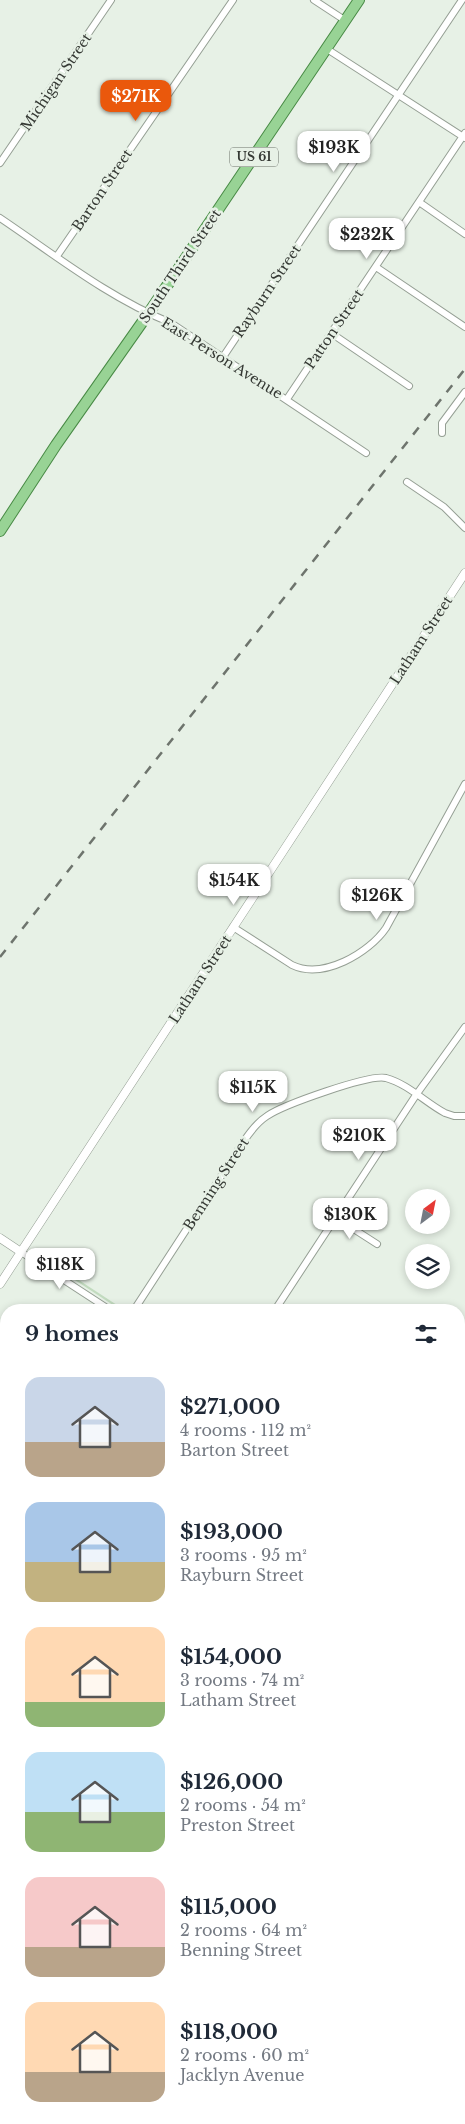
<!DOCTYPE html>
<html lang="en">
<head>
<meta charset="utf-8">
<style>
  body { margin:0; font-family:"Libre Baskerville",serif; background:#f2f2f3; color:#1f2937; height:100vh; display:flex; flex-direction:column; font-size:19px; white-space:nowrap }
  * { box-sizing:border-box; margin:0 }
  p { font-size:16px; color:#747a83 }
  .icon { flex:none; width:28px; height:28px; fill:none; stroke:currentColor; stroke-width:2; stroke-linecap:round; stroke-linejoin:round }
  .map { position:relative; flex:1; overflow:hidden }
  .details { position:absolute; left:0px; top:1304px; width:465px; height:821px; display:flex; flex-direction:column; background:#fff; border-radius:20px 20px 0 0; box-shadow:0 2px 8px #0003 }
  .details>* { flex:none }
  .needle { width:32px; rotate:32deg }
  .tools { position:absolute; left:405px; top:1189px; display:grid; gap:10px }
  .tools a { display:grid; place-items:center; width:45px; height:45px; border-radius:50%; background:#fff; box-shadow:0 2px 8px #0003; font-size:25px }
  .price { position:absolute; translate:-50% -42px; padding:0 11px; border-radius:10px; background:#fff; color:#222; font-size:16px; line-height:32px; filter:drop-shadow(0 1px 2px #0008) }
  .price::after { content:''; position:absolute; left:50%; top:30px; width:15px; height:11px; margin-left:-8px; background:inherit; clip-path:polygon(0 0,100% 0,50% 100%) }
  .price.selected { background:#ea580c; color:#fff }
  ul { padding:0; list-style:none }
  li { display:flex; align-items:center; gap:15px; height:125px; padding:0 25px }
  li span { display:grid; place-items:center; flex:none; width:140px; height:100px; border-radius:15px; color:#555 }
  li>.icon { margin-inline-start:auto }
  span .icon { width:60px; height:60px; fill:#fffc; stroke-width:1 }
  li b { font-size:21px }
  h2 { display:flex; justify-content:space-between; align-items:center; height:60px; padding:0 25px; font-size:21px }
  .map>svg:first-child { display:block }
  .green { fill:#c2dbbf }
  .forest { fill:#9fbe9c }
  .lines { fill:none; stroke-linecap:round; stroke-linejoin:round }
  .stream { stroke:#7f9d7c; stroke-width:2.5 }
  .minor-casing { stroke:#959f94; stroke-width:8 }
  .tertiary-casing { stroke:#959f94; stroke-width:9 }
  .primary-casing { stroke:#488a45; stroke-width:12 }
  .minor { stroke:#fff; stroke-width:6 }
  .tertiary { stroke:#fff; stroke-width:8 }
  .primary { stroke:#98d395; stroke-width:10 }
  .rail { stroke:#6e746d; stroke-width:2.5; stroke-dasharray:9 9; stroke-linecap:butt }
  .labels { text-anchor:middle; stroke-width:5; stroke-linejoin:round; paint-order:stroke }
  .shield { fill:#e7f1e6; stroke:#6a7069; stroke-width:1 }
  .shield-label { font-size:12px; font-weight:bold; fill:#353934 }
  .street-label { font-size:14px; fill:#353934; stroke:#e7f1e6 }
</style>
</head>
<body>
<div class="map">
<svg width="465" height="2124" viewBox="0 0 465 2124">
  <rect width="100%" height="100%" fill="#e7f1e6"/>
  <path class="green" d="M39,1254L120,1307L119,1309L43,1259Z"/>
  <path class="forest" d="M465,1947V1981L459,1983V1949Z
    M6,2015V2107L0,2108V2017Z"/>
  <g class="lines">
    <path class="stream" d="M459,1759L465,1755
      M459,1978L465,1977
      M0,2078L6,2076"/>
    <defs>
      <path id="minor" d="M314,0L346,21
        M327,49L465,138
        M0,163L111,0
        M419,202L465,234
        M0,218C55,255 109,298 171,323L366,453
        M57,256L233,0
        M376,267L465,327
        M331,333L409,386
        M223,357L462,0
        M287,399L465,133
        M442,433V423L465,392
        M407,482L444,507L465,528
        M233,927L292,965C323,980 369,953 386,928L465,784
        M335,1217L377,1244
        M21,1252L110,1310
        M134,1310L242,1144C249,1133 256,1123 267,1116C283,1105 369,1074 386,1078C408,1084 426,1103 445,1113L454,1116H465
        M275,1310L416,1095L465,1027
        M459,1343L465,1338
        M459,1451L465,1458
        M459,1638L465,1646
        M0,1650L3,1623L6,1614
        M0,1656L6,1692
        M459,1834L465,1831
        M459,1943L465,1941
        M428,2119L436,2124
        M201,2124L221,2119"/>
      <path id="tertiary" d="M0,1238L21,1252
        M0,1284L465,573
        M462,2124L465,2119"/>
      <path id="primary" d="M0,531L56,445L148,314L359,0"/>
    </defs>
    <use href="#minor" class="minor-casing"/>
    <use href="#tertiary" class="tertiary-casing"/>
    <use href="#primary" class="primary-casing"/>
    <use href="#minor" class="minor"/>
    <use href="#tertiary" class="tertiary"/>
    <use href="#primary" class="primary"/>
    <path class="rail" d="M0,957L465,369"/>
  </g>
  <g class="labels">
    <rect class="shield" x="230" y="147.5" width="48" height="19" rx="4"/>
    <g class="shield-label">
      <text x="254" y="161">US 61</text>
    </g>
    <g class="street-label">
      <text transform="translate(56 82) rotate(-56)" y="5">Michigan Street</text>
      <text transform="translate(102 190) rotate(-56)" y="5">Barton Street</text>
      <text transform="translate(180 266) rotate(-56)" y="5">South Third Street</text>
      <text transform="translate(267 291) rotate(-56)" y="5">Rayburn Street</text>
      <text transform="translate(334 329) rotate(-56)" y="5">Patton Street</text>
      <text transform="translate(222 358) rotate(32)" y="5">East Person Avenue</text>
      <text transform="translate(421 640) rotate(-57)" y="5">Latham Street</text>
      <text transform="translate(200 979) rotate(-57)" y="5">Latham Street</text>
      <text transform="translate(216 1184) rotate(-57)" y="5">Benning Street</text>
    </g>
  </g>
</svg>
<div class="tools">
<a><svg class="needle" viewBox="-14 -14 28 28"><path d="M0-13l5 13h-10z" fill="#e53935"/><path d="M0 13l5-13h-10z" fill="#747a83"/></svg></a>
<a><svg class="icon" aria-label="layers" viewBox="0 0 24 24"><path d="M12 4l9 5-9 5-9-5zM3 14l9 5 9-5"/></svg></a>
</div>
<b class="price selected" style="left:136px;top:122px">$271K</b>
<b class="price" style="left:334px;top:173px">$193K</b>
<b class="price" style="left:367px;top:260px">$232K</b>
<b class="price" style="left:234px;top:906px">$154K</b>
<b class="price" style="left:377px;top:921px">$126K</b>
<b class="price" style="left:253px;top:1113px">$115K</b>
<b class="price" style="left:359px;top:1161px">$210K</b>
<b class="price" style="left:350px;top:1240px">$130K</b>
<b class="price" style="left:60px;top:1290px">$118K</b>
<section class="details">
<h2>9 homes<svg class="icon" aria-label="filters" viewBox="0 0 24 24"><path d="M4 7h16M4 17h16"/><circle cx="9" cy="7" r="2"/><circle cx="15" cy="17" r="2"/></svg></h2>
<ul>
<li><span style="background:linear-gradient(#c9d6e8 65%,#b9a48a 0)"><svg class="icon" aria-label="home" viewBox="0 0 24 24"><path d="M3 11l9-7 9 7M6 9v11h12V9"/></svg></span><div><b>$271,000</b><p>4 rooms · 112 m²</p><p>Barton Street</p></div></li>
<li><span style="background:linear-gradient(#a9c7e8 60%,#c2b280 0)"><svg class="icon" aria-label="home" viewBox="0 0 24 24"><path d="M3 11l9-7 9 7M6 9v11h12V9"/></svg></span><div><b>$193,000</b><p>3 rooms · 95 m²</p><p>Rayburn Street</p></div></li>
<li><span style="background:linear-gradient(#ffd9b3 75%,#8fb573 0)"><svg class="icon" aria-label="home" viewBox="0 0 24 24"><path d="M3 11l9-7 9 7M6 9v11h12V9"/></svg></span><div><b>$154,000</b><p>3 rooms · 74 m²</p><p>Latham Street</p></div></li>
<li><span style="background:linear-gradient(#bfe0f5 60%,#8fb573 0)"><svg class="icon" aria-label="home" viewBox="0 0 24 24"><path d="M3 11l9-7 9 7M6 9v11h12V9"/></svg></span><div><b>$126,000</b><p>2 rooms · 54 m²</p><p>Preston Street</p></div></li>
<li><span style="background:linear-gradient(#f6c9c9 70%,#b9a48a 0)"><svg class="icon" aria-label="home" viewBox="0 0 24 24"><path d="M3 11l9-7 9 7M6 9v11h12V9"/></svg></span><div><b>$115,000</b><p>2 rooms · 64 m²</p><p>Benning Street</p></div></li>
<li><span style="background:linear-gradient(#ffd9b3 70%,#b9a48a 0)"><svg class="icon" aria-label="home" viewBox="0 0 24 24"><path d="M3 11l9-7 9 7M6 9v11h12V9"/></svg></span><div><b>$118,000</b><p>2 rooms · 60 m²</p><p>Jacklyn Avenue</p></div></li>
</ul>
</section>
</div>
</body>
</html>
